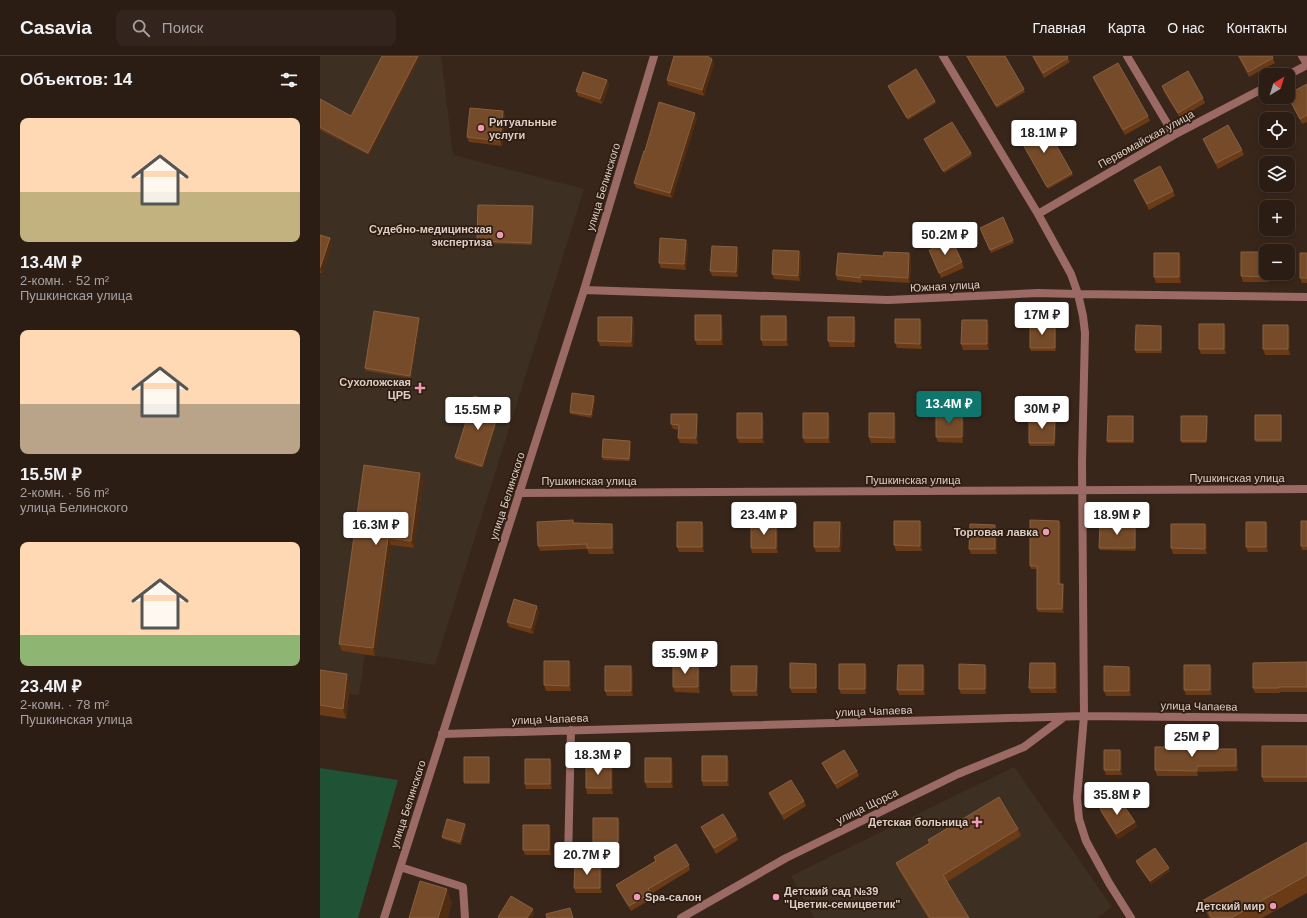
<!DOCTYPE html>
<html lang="ru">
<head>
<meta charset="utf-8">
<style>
  body { margin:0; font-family:Helvetica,sans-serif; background:#33251d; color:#f1f3f6; height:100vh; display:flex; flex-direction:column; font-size:15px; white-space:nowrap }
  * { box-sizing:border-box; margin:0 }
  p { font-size:13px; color:#a6a1a0 }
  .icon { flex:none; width:22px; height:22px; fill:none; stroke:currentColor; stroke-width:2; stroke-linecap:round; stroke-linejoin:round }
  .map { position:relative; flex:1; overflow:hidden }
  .drawer { display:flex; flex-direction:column; background:#2b1c14; width:320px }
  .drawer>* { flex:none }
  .needle { width:26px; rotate:38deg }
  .controls { position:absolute; left:939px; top:12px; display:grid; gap:8px }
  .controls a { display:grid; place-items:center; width:36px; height:36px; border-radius:8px; background:#2b1c14; box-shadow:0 2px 6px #0003,0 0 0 1px #473a34; font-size:20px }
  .price { position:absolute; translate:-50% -34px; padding:0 9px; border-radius:4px; background:#fff; color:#222; font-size:13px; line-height:26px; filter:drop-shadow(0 1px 2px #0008) }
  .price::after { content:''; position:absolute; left:50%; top:24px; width:12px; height:9px; margin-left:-6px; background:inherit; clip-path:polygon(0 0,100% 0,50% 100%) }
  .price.on { background:#0f766e; color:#fff }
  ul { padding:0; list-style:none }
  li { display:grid; align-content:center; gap:8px; height:212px; padding:0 20px }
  li span { display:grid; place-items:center; height:124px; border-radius:8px; color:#555 }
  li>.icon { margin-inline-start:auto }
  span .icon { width:72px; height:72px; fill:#fffc; stroke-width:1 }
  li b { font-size:17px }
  h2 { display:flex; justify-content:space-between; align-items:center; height:48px; padding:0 20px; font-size:17px }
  header { display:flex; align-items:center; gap:24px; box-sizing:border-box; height:56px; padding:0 20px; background:#2b1c14; border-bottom:1px solid #473a34 }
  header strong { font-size:19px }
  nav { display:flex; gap:22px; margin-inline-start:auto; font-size:14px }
  .search { width:280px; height:36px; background:#33251d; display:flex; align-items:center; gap:10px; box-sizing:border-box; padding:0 14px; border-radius:8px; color:#a6a1a0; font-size:15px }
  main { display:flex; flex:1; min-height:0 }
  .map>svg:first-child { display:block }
  .medical { fill:#3d3022 }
  .green { fill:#205236 }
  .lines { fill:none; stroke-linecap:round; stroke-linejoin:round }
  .minor { stroke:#9c6a64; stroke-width:8 }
  .wall { fill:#6a3b16 }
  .shaded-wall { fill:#512c10 }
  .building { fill:#764b29; stroke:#866042 }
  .poi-dot { fill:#f19ab4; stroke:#2f1c11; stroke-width:1.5 }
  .labels { text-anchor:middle; stroke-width:3.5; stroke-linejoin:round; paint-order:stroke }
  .poi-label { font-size:11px; font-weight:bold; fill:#dccfc7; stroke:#2f1c11; text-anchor:end }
  .street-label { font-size:11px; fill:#dccfc7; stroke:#2f1c11 }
</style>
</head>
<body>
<header>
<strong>Casavia</strong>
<div class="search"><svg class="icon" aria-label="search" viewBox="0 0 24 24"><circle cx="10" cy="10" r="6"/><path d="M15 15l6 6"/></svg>Поиск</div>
<nav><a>Главная</a><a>Карта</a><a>О нас</a><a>Контакты</a></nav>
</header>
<main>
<section class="drawer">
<h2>Объектов: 14<svg class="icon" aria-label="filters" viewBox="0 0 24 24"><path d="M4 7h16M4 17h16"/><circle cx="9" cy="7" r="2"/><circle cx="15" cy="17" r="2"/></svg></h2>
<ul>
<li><span style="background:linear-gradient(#ffd9b3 60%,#c2b280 0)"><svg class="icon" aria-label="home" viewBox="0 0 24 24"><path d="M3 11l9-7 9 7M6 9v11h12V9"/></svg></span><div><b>13.4M ₽</b><p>2-комн. · 52 m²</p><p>Пушкинская улица</p></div></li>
<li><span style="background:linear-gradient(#ffd9b3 60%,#b9a48a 0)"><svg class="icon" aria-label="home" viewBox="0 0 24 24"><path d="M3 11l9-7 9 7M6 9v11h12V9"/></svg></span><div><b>15.5M ₽</b><p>2-комн. · 56 m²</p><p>улица Белинского</p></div></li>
<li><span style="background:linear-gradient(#ffd9b3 75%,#8fb573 0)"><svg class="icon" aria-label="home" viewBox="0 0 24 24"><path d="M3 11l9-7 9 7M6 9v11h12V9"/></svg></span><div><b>23.4M ₽</b><p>2-комн. · 78 m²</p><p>Пушкинская улица</p></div></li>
</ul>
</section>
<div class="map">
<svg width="987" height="862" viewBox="0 0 987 862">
  <rect width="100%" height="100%" fill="#39261a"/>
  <path class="medical" d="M0,0H121L133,99L264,133L115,609L45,598L39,639L29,638L26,663L0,659Z
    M694,711L792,851L777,862H494L471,820Z"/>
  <path class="green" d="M0,712L78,724L38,862H0Z"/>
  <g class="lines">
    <path class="minor" d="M623,0L718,158L751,218L758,238L763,260L765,277L762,406L764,660L757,742L759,763L766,785L789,827L811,862
      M807,0L854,79
      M982,0L987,8
      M968,19L987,9
      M718,158L854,79L946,31
      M264,234L568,244L718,237L758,238L987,241
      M199,437L987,433
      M122,678L764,660L987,662
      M248,804L251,674
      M80,811L143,831L145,862
      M64,862L264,234L334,0
      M361,862L466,802L638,718L704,691L744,661"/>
  </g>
  <path class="wall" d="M62,0H101L49,99L0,74V43L31,60Z
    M646,0H685L705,36L677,52Z
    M712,0H747L750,6L724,22Z
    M918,0H952L955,7L929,21Z
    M392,3L394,8L384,40L348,29L347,24Z
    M773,21L828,60L830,65L805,79L775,26Z
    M287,24L289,29L282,48L258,40L256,35Z
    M987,28V66L982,68L969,44L968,41V38Z
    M568,30L615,45L616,47L588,64Z
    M842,30L883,42L885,47L860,62L844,36Z
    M183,55L185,61L182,90L149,86L147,81Z
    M377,62L352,142L316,132L314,127L325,95Z
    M697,78L752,117L753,119L728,133Z
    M604,83L651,97L652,100L624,117Z
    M883,83L922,94L924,99L898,113L885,88Z
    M814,124L853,135L855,140L829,154L816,129Z
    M214,153L212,189L158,187L157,185Z
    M660,172L693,184L694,187L671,197Z
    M0,179L10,182L12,187L2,217H0Z
    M366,184L368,189L366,214L341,212L339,207Z
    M609,194L642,206L644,212L621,222Z
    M479,195L481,200L480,225L454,223L452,218Z
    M419,197L418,221L392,220L390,215Z
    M589,197L591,202L590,227L542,224V227L517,224L516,219L563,200Z
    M859,197L861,202V227H836L834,221Z
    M987,197V227H982L980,222Z
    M946,217H949V226H923L921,220Z
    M312,261L314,267L313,291L280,290L278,285Z
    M534,261L536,266L535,291H510L508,285Z
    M600,263L602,268V293L577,292L575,287Z
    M402,264L403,289H377L375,284Z
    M100,265L91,322L46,315L45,312Z
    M468,265V290H443L441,284Z
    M904,268L906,273V298H881L879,293Z
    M669,269V294H643L641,288Z
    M736,270V295H711L710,292Z
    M842,272V297H816L815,294Z
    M970,274V299H945L943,293Z
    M275,343L272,362L250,358V356Z
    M182,351L163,412L136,404L135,401Z
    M574,357L576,362V387H551L549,381Z
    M642,357L644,362L643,387L618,386L616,381Z
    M377,358L378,363V388L360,387L358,382L359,374L353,373L351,368Z
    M961,359L962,362V386H936L935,384Z
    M813,360L814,363V387H788L787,385Z
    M510,362V387H485L483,382Z
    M444,363V387H419L417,382Z
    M888,363L887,387H862L861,385Z
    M736,365L735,390H710L709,387Z
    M310,385L311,387L310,405L283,404L282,401Z
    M44,409L103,424L94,492L71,489L55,600L22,595L19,588Z
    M253,464L254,467L294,473V498H269L267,493L220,495L218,490Z
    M600,465L602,470V495H576L574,489Z
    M987,465V494H982L981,490Z
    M382,466L384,472V496H359L357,491Z
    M520,466L522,471L521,496H496L494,491Z
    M946,466L948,471V496H928L926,491Z
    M456,467L458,472V497H432L431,492Z
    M741,468V528H743L744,532V557L718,556L717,553V513H711L710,510Z
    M815,468L816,470V495L780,494L779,492Z
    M885,468L887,473V498H853L851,492Z
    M677,474V498H651L649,493Z
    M219,555L213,578L189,571L187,566Z
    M249,605L251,610V635H226L224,629Z
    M987,606V636H960V637H935L933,632Z
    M735,607L737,612V637H711L709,632Z
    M603,609L605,614V639H579L577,634Z
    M665,609L667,614L666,638H641L639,633Z
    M890,609L892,614V639H866L864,634Z
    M809,611L811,616V640H786L784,635Z
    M380,612V637L355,636L353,631Z
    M497,613V637H472L470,632Z
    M547,613L546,638H521L519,633Z
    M0,614L30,627L26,663L0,659Z
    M313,615V640H287L285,635Z
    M438,615V640H413L411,635Z
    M987,690V726H944L942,721Z
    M877,693L917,698L918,715L878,716V720H837L835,714Z
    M800,694L802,699V719H786L784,714Z
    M407,700L409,705V730H383L382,725Z
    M230,703L232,708V733H206L205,728Z
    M170,704V728H144V726Z
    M353,707V732H327L325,726Z
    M502,707L537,715L539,720L517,733L504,712Z
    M291,708L293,713V738H267L266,732Z
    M449,737L484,745L486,750L464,764L451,742Z
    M780,753L815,766L817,771L798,783L782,758Z
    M298,762L300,767V792L274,791L273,786Z
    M145,768L146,771L141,789L123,783L122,781Z
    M229,769L231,775V799H205L203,794Z
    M381,771L416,779L418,784L396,798L383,776Z
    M698,773L701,780L627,826L649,862H608L579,814L576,807L609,787L608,784Z
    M987,786V837L942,862H889L882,845Z
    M334,801L369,809L370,814L331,838L333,842L311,855L298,834L296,829L336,805Z
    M816,805L850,815L831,828L817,808Z
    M282,812V837H256L254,832Z"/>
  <path class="shaded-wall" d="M98,0H101L49,99L48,97Z
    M388,0H392L390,7L388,1Z
    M392,3L394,8L384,40L382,34Z
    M287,24L289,29L282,48L280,43Z
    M183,55L185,61L182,90L180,85Z
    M375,57L377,62L352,142L350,137Z
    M213,150L214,153L212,189L211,187Z
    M10,182L12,187L2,217L0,212Z
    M366,184L368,189L366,214L364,208Z
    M417,191L419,197L418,221L416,216Z
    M479,195L481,200L480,225L478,220Z
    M589,197L591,202L590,227L588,222Z
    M859,197L861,202V227L859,221Z
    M947,217H949V226L947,221Z
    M401,259L402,264L403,289L401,284Z
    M466,260L468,265V290L466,284Z
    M312,261L314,267L313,291L311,286Z
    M534,261L536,266L535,291L534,286Z
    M99,262L100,265L91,322L90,320Z
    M600,263L602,268V293L600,288Z
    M667,264L669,269V294L667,288Z
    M735,267L736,270V295L735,292Z
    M904,268L906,273V298L904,293Z
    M968,269L970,274V299L968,293Z
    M841,270L842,272V297L841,294Z
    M274,340L275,343L272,362L271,359Z
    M181,349L182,351L163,412L162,410Z
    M442,357L444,363V387L442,382Z
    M508,357L510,362V387L508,382Z
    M574,357L576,362V387L574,382Z
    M642,357L644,362L643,387L642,381Z
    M377,358L378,363V388L376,382Z
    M961,359L962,362V386L961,384Z
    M813,360L814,363V387L813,385Z
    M887,360L888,363L887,387L886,385Z
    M735,362L736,365L735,390L734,387Z
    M310,385L311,387L310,405L309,403Z
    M100,417L103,424L94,492L91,485Z
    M600,465L602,470V495L600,490Z
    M739,465L741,468V532L739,528Z
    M382,466L384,472V496L382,491Z
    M520,466L522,471L521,496L519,491Z
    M946,466L948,471V496L946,491Z
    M456,467L458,472V497L456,492Z
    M292,468L294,473V498L292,492Z
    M815,468L816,470V495L815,492Z
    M885,468L887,473V498L885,493Z
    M675,469L677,474V498L675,493Z
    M68,482L71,489L55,600L53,592Z
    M743,528L744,532V557L742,553Z
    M217,550L219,555L213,578L211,572Z
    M249,605L251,610V635L249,630Z
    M378,607L380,612V637L378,631Z
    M735,607L737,612V637L735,632Z
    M496,608L497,613V637L496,632Z
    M545,608L547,613L546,638L545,633Z
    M603,609L605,614V639L603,634Z
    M665,609L667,614L666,638L665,633Z
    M890,609L892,614V639L890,634Z
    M311,610L313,615V640L311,635Z
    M437,610L438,615V640L436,635Z
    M809,611L811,616V640L809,635Z
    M27,618L30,627L26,663L23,653Z
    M916,693L917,698L918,715L916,710Z
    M800,694L802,699V719L800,714Z
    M407,700L409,705V730L407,725Z
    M169,701L170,704V728L169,726Z
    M351,702L353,707V732L351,726Z
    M230,703L232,708V733L230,728Z
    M291,708L293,713V738L291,732Z
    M877,710L878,716V720L877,715Z
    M298,762L300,767V792L298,786Z
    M815,766L817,771L798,783L796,778Z
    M145,768L146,771L141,789L140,786Z
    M229,769L231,775V799L229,794Z
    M280,807L282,812V837L280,832Z
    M849,812L850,815L831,828L830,825Z
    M127,833L132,847L128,862H118Z
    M213,853L214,858L212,862H207Z"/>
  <path class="building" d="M62,0H98L48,97L0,71V43L31,60Z
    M354,0H388V1L392,3L382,34L347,24Z
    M647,0H685L704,33L676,50Z
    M713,0H747L748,2L723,17Z
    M919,0H952L953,2L928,16Z
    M798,7L828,60L803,74L773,21Z
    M596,13L615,45L587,62L568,30Z
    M868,15L883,42L858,57L842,30Z
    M263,16L287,24L280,43L256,35Z
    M987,28V59L980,63L968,40V38Z
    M339,46L375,57L350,137L314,127L324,95H325Z
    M150,52L183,55L180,85L147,81Z
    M722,64L752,117L727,131L697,78Z
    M632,66L651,97L623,115L604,83Z
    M908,69L922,94L896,107L883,83Z
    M840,110L853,135L827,148L814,124Z
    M158,149L213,150L211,187L157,185Z
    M683,161L693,184L670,194L660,172Z
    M0,179L10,182L0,212Z
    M340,182L366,184L364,208L339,207Z
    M632,184L642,206L619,217L609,194Z
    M392,190L417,191L416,216L390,215Z
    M453,194L479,195L478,220L452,218Z
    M564,196L589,197L588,222L540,219V222L516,219L518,197L563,200Z
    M921,196H946V217H947V221L921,220Z
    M834,197H859V221H834Z
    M980,197H987V222H980Z
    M54,255L99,262L90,320L45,312Z
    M375,259H401V284H375Z
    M441,260H466V284H441Z
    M278,261H312L311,286L278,285Z
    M508,261H534V286L508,285Z
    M575,263H600V288L575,287Z
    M642,264H667V288H641Z
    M710,267H735V292H710Z
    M879,268H904V293H879Z
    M816,269L841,270V294H815Z
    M943,269H968V293H943Z
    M252,337L274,340L271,359L250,356Z
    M154,340L181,349L162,410L135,401Z
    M616,356L642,357V381H616Z
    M417,357H442V382H417Z
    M483,357H508V382H483Z
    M549,357H574V382L549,381Z
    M351,358H377L376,382H358L359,369L351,368Z
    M935,359H961V384H935Z
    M788,360H813V385H787Z
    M861,360H887L886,385H861Z
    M709,362H735L734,387H709Z
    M283,383L310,385L309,403L282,401Z
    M44,409L100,417L91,485L68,482L53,592L19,588Z
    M253,464V467L292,468V492H267V488L218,490L217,466Z
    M710,464L739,465V528H743L742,553H717V510H710Z
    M574,465H600V490L574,489Z
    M981,465H987V490H981Z
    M357,466H382V491H357Z
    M494,466H520L519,491H494Z
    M926,466H946V491H926Z
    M431,467H456V492H431Z
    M780,467L815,468V492H779Z
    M650,468L675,469V493H649Z
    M851,468H885V493L851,492Z
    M194,543L217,550L211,572L187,566Z
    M224,605H249V630L224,629Z
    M353,606L378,607V631H353Z
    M987,606V631H959V632H933V607Z
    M470,607L496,608V632H470Z
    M710,607H735V632H709Z
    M519,608H545V633H519Z
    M639,608L665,609V633H639Z
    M578,609H603V634H577Z
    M864,609H890V634H864Z
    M285,610H311V635H285Z
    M411,610H437L436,635H411Z
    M784,610L809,611V635H784Z
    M0,614L27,618L23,653L0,649Z
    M942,690H987V721H942Z
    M835,691H876V693H916V710H877V715L835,714Z
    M524,694L537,715L515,728L502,707Z
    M784,694H800V714H784Z
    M382,700H407V725H382Z
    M144,701H169V726H144Z
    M325,702H351V726H325Z
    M205,703H230V728H205Z
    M266,707L291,708V732H266Z
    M471,724L484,745L462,758L449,737Z
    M679,741L698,773L623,819L649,862H610L576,807L610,787L608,784Z
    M798,741L815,766L796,778L780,753Z
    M403,758L416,779L394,792L381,771Z
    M273,762H298V786H273Z
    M127,763L145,768L140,786L122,781Z
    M203,769H229V794H203Z
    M987,786V819L911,862H892L882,845Z
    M356,788L369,809L328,833L331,837L309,850L296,829L336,805L334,801Z
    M835,792L849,812L830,825L816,805Z
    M255,807H280V832H254Z
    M100,825L127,833L118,862H89Z
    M191,840L213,853L207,862H180L178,861Z
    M250,852L253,862H227L226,858Z"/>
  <g class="poi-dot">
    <circle cx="161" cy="72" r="4"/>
    <circle cx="180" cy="179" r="4"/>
    <path d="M98 326h4v4h4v4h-4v4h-4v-4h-4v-4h4z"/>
    <circle cx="726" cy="476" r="4"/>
    <path d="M655 760h4v4h4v4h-4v4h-4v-4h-4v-4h4z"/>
    <circle cx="317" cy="841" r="4"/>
    <circle cx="456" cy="841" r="4"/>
    <circle cx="953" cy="850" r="4"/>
  </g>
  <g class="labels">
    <g class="poi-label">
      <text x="169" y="70" text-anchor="start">Ритуальные<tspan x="169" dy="13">услуги</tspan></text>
      <text x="172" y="177">Судебно-медицинская<tspan x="172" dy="13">экспертиза</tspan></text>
      <text x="91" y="330">Сухоложская<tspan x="91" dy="13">ЦРБ</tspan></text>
      <text x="718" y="480">Торговая лавка</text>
      <text x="648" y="770">Детская больница</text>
      <text x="464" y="839" text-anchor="start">Детский сад №39<tspan x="464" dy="13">"Цветик-семицветик"</tspan></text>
      <text x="325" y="845" text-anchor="start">Spa-салон</text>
      <text x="945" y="854">Детский мир</text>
    </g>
    <g class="street-label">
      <text transform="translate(826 83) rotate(-29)" y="4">Первомайская улица</text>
      <text transform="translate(283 131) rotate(-73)" y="4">улица Белинского</text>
      <text transform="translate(625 230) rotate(-3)" y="4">Южная улица</text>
      <text x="917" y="426">Пушкинская улица</text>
      <text x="593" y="428">Пушкинская улица</text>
      <text x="269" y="429">Пушкинская улица</text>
      <text transform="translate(187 440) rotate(-72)" y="4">улица Белинского</text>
      <text transform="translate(879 650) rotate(1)" y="4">улица Чапаева</text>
      <text transform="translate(554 655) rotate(-2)" y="4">улица Чапаева</text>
      <text transform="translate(230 663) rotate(-2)" y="4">улица Чапаева</text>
      <text transform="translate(88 748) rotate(-72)" y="4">улица Белинского</text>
      <text transform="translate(547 750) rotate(-26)" y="4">улица Щорса</text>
    </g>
  </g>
</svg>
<div class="controls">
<a><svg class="needle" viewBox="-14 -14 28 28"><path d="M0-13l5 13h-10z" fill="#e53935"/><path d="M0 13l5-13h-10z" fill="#a6a1a0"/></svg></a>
<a><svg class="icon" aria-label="locate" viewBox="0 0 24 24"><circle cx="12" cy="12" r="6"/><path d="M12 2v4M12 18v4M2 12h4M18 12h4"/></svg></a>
<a><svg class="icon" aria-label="layers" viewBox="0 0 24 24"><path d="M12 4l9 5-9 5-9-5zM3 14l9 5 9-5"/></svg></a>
<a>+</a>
<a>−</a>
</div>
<b class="price" style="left:724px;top:98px">18.1M ₽</b>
<b class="price" style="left:625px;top:200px">50.2M ₽</b>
<b class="price" style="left:722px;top:280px">17M ₽</b>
<b class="price on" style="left:629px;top:369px">13.4M ₽</b>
<b class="price" style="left:722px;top:374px">30M ₽</b>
<b class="price" style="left:158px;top:375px">15.5M ₽</b>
<b class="price" style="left:444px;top:480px">23.4M ₽</b>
<b class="price" style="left:797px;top:480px">18.9M ₽</b>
<b class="price" style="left:56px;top:490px">16.3M ₽</b>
<b class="price" style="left:365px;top:619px">35.9M ₽</b>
<b class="price" style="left:872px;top:702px">25M ₽</b>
<b class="price" style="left:278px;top:720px">18.3M ₽</b>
<b class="price" style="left:797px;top:760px">35.8M ₽</b>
<b class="price" style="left:267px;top:820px">20.7M ₽</b>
</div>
</main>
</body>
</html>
